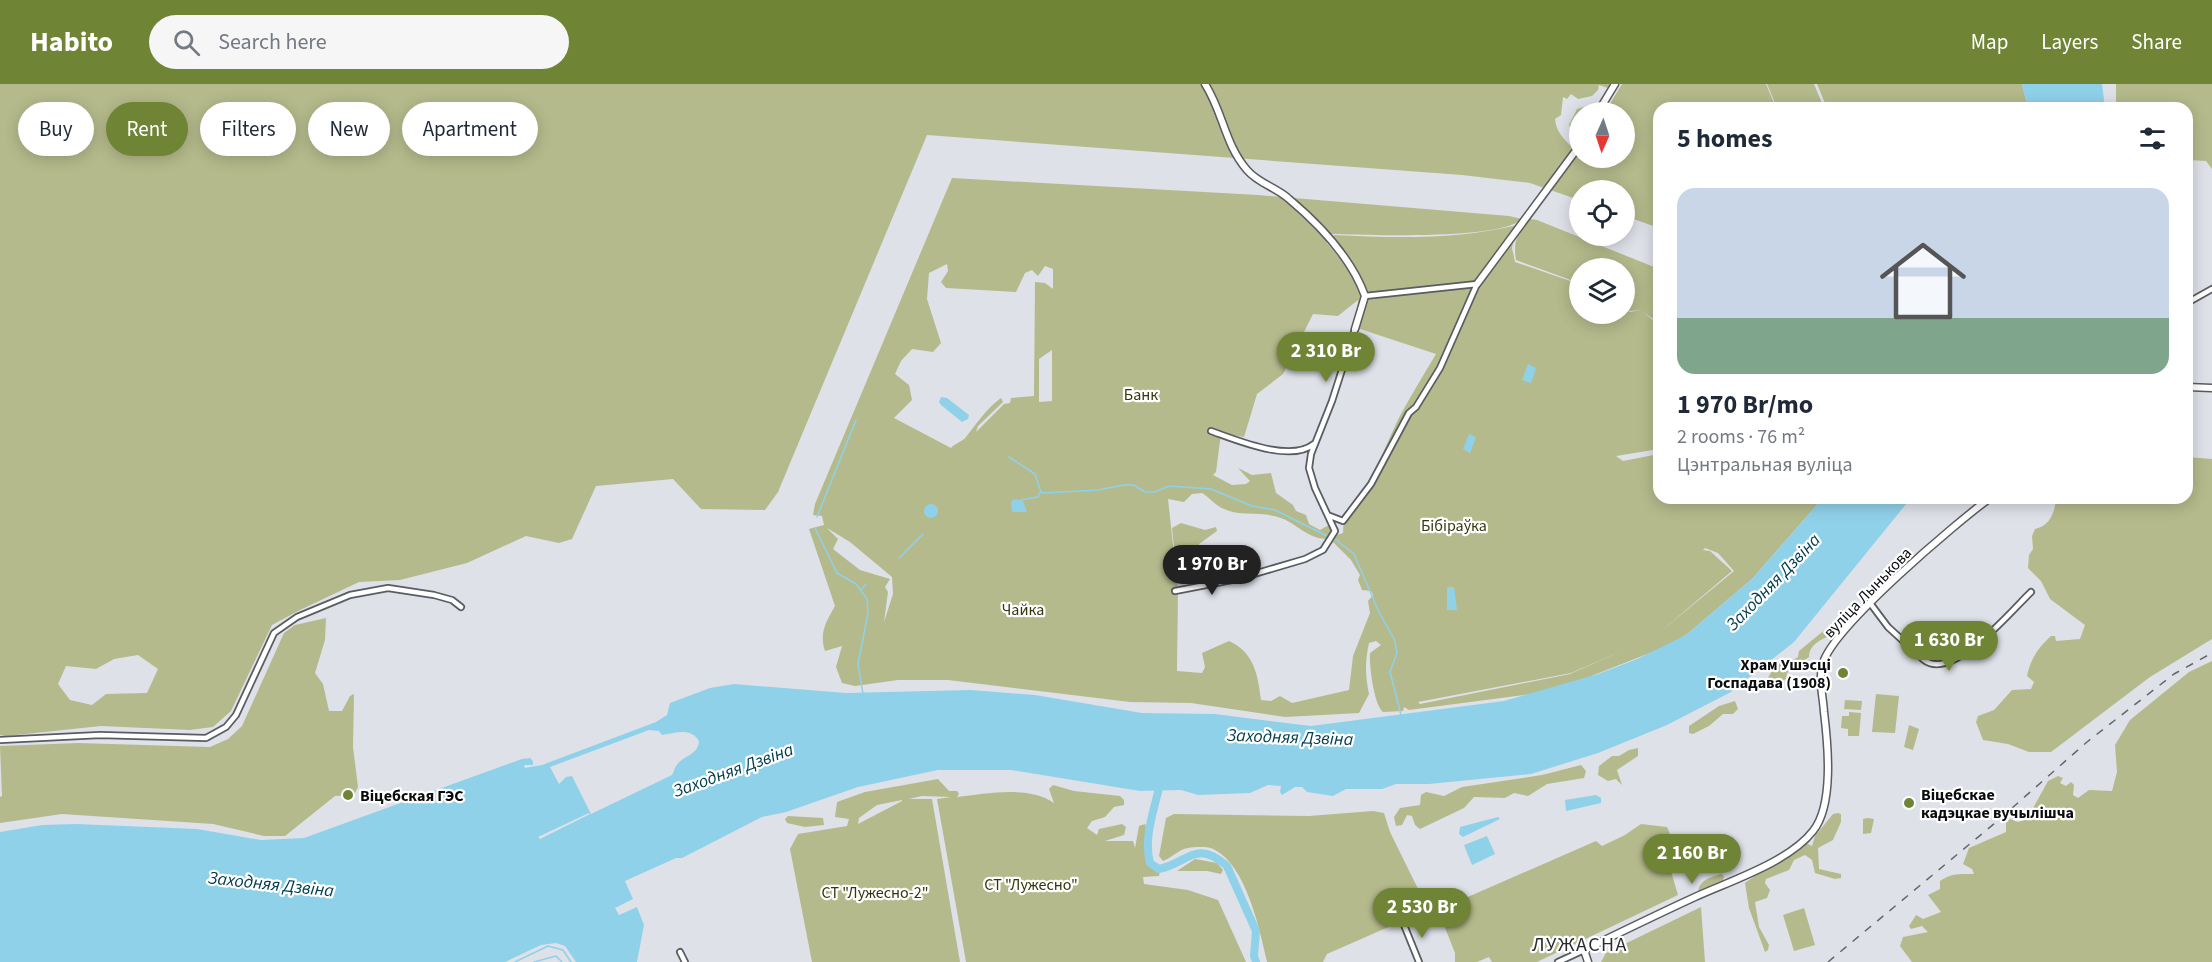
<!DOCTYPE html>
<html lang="en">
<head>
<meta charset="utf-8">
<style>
  body { margin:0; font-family:"Source Sans 3",sans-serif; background:#f6f6f7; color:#1f2937; height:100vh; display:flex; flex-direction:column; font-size:22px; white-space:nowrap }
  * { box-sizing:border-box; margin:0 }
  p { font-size:20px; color:#747a83 }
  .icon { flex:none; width:33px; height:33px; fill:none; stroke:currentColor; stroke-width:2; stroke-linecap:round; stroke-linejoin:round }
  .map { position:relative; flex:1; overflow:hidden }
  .side { position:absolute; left:1653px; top:18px; width:540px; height:402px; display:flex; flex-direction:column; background:#fff; border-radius:18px; box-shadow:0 3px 15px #0003 }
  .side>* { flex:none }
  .banner { position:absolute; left:18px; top:18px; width:570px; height:54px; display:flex; gap:12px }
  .needle { width:39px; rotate:183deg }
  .controls { position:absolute; left:1569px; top:18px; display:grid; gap:12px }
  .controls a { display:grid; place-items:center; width:66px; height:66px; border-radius:50%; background:#fff; box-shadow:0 3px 15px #0003; font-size:30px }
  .price { position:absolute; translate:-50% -51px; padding:0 14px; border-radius:21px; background:#6f8435; color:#fff; font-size:20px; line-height:39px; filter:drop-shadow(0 2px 3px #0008) }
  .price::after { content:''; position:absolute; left:50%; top:36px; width:18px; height:14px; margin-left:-9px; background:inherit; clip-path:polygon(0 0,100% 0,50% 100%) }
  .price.active { background:#222; color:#fff }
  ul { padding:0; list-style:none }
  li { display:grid; align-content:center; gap:12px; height:318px; padding:0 24px }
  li+li { border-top:2px solid #e0e1e3 }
  li span { display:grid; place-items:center; height:186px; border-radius:18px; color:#555 }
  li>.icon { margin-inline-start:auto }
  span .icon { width:108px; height:108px; fill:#fffc; stroke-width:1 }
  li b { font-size:26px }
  h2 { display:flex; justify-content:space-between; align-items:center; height:72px; padding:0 24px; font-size:26px }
  .pill { padding:0 21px; border-radius:27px; background:#fff; box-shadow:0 3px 15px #0003; font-size:21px; line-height:54px }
  .pill.active { background:#6f8435; color:#fff }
  header { display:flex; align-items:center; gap:36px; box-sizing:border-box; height:84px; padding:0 30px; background:#6f8435; color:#fff }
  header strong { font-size:28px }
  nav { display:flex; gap:33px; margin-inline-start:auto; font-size:21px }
  .search { width:420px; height:54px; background:#f6f6f7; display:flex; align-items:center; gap:15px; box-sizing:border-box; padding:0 21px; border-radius:33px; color:#747a83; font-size:22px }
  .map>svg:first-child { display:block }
  .green { fill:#b5ba8c; fill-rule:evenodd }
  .water { fill:#90d1ea; fill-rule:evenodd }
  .pier { fill:#dee1e8 }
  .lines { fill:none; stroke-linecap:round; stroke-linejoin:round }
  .stream { stroke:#90d1ea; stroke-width:1.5 }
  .river { stroke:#90d1ea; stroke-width:8 }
  .minor-casing { stroke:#595c61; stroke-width:8 }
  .tertiary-casing { stroke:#595c61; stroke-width:9 }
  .minor { stroke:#fff; stroke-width:4.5 }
  .tertiary { stroke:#fff; stroke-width:6 }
  .rail { stroke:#65666b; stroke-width:1.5; stroke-dasharray:8 8; stroke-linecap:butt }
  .poi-dot { fill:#6f8435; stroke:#fff; stroke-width:2 }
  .labels { text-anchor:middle; stroke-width:4.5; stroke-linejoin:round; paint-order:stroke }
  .park-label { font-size:16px; fill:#34370c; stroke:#fff }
  .street-label { font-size:16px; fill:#0b0c0e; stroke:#fff }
  .poi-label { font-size:16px; font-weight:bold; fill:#0b0c0e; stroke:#fff; text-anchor:start }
  .water-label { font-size:18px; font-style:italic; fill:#013e4f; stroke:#fff }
  .quarter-label { font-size:20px; letter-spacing:1.5px; fill:#2a2c31; stroke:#fff }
</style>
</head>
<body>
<header>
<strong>Habito</strong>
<div class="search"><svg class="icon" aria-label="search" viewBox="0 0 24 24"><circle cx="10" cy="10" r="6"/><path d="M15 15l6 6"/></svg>Search here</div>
<nav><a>Map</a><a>Layers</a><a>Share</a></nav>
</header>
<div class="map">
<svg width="2212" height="878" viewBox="0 0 2212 878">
  <rect width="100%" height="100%" fill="#dee1e8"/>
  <path class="green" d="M0,0H1611L1608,4L1599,1L1598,6L1592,12L1578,15L1571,10L1567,15L1563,13L1561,31L1555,35C1556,48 1564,55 1573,64H1579L1580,74H1624V28H1605L1622,0H1766L1776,24H1659V144L1625,132L1624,106H1580L1579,116L1530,99L1462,91L927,51L778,408L765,426L701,425L673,395L596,402L572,455L559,459L526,452L467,479L400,496L359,498L298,527L272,541L231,627L213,643L190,646L101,642L7,652L0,651ZM138,571L158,585L147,609L106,610L92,621L70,616L58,600L66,582L96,585L114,575Z
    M1767,0H1814L1824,24H1777Z
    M1817,0H2022L2028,24H1827Z
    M2116,0H2212V85L2206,77L2187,76V24H2136L2135,22V24H2116Z
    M1583,23H1592L1594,28H1580L1579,50L1573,49L1569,41L1577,25Z
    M952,94L1258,111L1509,132L1522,135C1502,156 1364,151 1331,150L1327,159L1342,177L1329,158L1334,151C1395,154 1457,156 1517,141L1512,164L1515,178L1579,200L1580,230H1624L1625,225L1630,228L1641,226L1630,227L1625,224L1624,184H1580L1579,199L1516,176C1513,157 1517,149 1530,135L1537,136L1659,185V239L1643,228L1659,241V365L1616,372L1623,377L1659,370V414H1823L1752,495L1686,551L1660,565L1581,596L1532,610L1409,626L1404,623L1403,627L1383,628C1374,621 1369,581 1370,569L1381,561L1376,557L1369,559C1365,577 1365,591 1369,610L1359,629L1285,633L1191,619L1130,618L948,596H898L855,602L842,599L836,583L842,562L825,567C819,549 826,538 835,522L809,445L824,441L822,432L813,431L815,420ZM947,180L948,187L941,198L946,204L1016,208L1025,189L1032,186L1038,192L1045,182L1053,185V205L1045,199L1035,198L1034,312L1011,314L1010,319L1004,320L976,348L978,342L1003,318L1001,314C986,325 977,339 966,353C962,358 955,359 951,364L894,334L912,316L909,301L895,290L901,277L912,265L933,268L941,259L927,215L929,189ZM1358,216L1357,244L1436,270C1424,290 1412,310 1401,330C1383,364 1373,404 1344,431L1343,449L1337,451L1333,458L1351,476L1360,491L1358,496L1362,506L1371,507L1373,511L1368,517L1370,529L1353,572L1349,606L1292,619L1280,612L1271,617L1261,616C1258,591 1254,568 1229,557L1202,569L1205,583L1202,589L1177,587L1178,506L1168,415L1184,418L1192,410L1202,409C1209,413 1216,422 1224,425C1238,432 1259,428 1274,432C1295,436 1305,455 1328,455L1333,449L1329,441L1320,446L1309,440L1306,431L1296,427L1293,421L1276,409L1271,389L1252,391L1238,384L1250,397L1246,400L1232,401L1213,391L1216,388L1221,349L1244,353L1257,310L1283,290L1313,230L1338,232ZM1052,266V317L1039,318V275ZM827,444L850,458L892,493L893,510L884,538L888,508L885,503L890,495L860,486L833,465L838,455ZM1705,464L1718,469L1734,487L1660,548L1732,487L1710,467L1703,466ZM1626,565L1570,590L1420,620L1418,618L1571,589Z
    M2187,373L2212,375V555L2150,593L2051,668H2029L2008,660L1983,656L1976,638L1978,632L1994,626L2012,606L2031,605L2034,598L2027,592C2031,574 2038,564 2051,552H2055L2056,557L2080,555L2085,541L2050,515L2041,497L2028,484L2029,471L2033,465L2032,452L2035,445C2050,442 2055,428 2056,414H2187Z
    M1181,439L1205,446L1216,443L1217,447L1199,460L1202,475L1182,480L1180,483L1176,482L1172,444Z
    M326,534L325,556L315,589L323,600L329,627H342L350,612L354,610L353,663L358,703L354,711L335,712L285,752H264L213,740L62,730L0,739V713L2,712L0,662L78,659L210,663L228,655L242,642L284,549L295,541Z
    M1827,544L1832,546V551C1822,555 1809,560 1809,573L1803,577L1799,576L1794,585L1787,589L1786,595L1781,598L1766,597L1775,582L1789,575L1793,576L1798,573L1799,567Z
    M2212,577V878H1912L1900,862L1903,853L1928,848L1922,842L1911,845L1909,842L1916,831L1923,835L1941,828L1928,811L1940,805V797C1951,789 1961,790 1974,790L1972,785L1963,780L1969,764L2006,748V739L2010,735L2018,738L2027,735L2048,697L2058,692L2063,694L2060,699L2066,702L2071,698L2074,701L2073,711L2078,714L2089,706L2112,707L2117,688L2115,661L2130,636L2189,588Z
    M1876,610L1899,612L1895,649L1872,648Z
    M1845,616L1862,617L1861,626L1844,625Z
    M1735,617L1738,625L1733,630H1723L1709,642L1693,650L1689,649V642L1719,622Z
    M1849,628L1861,629L1859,652H1848V645L1841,644L1842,632H1849Z
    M1909,641L1919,645L1913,666L1904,663Z
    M1638,664V672L1617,686L1622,701L1616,695L1608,697L1598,691L1599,682L1612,672H1619L1629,666Z
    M1581,681L1586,687L1584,694L1547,700L1528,712L1514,709L1505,714L1474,713L1464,724L1420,745L1415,741L1412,732L1407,731L1402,741L1396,742L1394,733L1400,724L1420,721L1421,711L1426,708L1444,712L1462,703L1542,691Z
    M938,695L949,707H957L959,710L957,713C986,710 1029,701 1054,719L1049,705L1053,701L1074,707L1120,712L1124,716V721L1114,723L1105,733L1092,737L1087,744L1097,751L1099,745L1122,740L1126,743L1124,751L1105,757H1133L1135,764L1139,742L1145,740C1153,760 1133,771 1160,787L1159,792L1143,793L1144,800L1188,806L1218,816L1246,878H966L937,715L951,713L922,712L909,715H932L960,878H812L790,765L798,750L847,742L849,735L835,733L837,718L865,708ZM902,716V717L858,740L859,734L877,721Z
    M1373,727L1384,729L1390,748L1422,813L1420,822L1402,837L1327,870L1323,878H1267C1260,846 1246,782 1215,766C1209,762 1195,763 1188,764C1179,765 1172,774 1163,777L1159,772L1166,734L1174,730L1309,732Z
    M1838,729L1841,730V738L1833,756L1818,764L1819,785L1841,790V794L1835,795L1815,789L1812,776L1805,771L1794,776L1789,786L1766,795L1765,799L1770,806L1767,814L1755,818L1759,843L1769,861L1768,866L1765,868L1749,824L1745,799L1768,782L1806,759L1812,762L1815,752L1833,730Z
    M788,732L823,734L824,741L805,743L787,739L785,735Z
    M1868,734L1874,735L1871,749L1863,750V735Z
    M1641,740L1667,743L1673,757L1670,784L1678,811L1537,878H1492L1489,873L1477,878H1455V869L1438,826L1596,757L1602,762L1625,751Z
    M1195,775L1217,779L1223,786L1221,790L1207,787H1177Z
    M1721,790L1724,792L1723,797L1698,809C1699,796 1709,794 1721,790Z
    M1701,823L1705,878H1601L1606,869Z
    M1804,824L1815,861L1794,867L1783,831Z"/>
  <path class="water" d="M2022,0H2102L2105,24H2028Z
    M1528,280L1536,284L1531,299L1522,296Z
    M941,313L947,314L969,331L968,335L962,338L941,321L939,318Z
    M1469,350L1476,353L1470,369L1463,365Z
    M1823,414H1911L1794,558L1731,608L1667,641L1598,669L1531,690L1429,700H1396L1382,705H1346L1333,712L1307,708L1302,703H1295L1282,711L1280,708L1281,702L1268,701L1250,709L1198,711L1181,706L1140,707L1011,686H938L858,703L786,728L762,733L682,774H676L625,797L633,815L615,824L619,831L637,823L644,841L637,878H576L565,862L556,859L541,861L505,878H0V748L42,741L76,740L197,745L261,756L304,754L522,675L530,674L533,677V681H524L525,684L542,681L656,638L667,631L670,619L710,604L734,600L846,609L971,606L1035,611L1142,629L1215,630L1311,642L1504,617L1598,590L1637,575L1686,551L1752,495ZM649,646L659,647L662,651C675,649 691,643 699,657C698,672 683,671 676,682C674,685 674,688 672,691L591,730L572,692L566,693L559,700L550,683Z
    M1015,415L1023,417L1027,428H1012L1011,417Z
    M924 427a7 7 0 1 1 14 0a7 7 0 1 1-14 0Z
    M1447,503H1454L1457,526H1447Z
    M1596,711L1601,714V719L1566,727L1565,716Z
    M1498,733L1500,735L1463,753L1459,750L1460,743Z
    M1487,752L1495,770L1472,781L1464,761Z"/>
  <path class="pier" d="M589,729L590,730L540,755L538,753Z"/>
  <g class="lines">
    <path class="stream" d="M1009,373L1035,390L1041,408L1044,409L1098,406L1124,401H1134L1145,408H1155L1169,402L1211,405L1252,422L1275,426L1327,452
      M1021,416L1038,413L1040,408
      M817,433L856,336
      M815,444L837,489L856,500L867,515L868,529L858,580L863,610
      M1335,455L1354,470L1378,526L1395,557L1397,569L1390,588L1401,631
      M899,474L923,450
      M861,506L866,500
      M515,878L548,862L563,866L571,878
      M534,878L556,872L562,878"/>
    <path class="river" d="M1160,699C1155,725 1143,752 1150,779L1159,785C1187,780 1195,754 1227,782L1256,847L1254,872L1256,878"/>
    <defs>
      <path id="minor" d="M2187,219L2212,205
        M1211,347C1237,356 1290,379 1314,360
        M1330,432L1343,437L1371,400L1409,329L1416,323L1440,284L1477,200L1365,212
        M1175,507L1237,495L1305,475L1323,466L1335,447L1315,404L1309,384L1311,370L1332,317L1355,245
        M1870,519L1888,543L1924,576C1953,598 2012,526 2031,508
        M0,656L100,651L206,654L226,643L236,631L274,549L297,533L350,511L388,504L434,511L452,516L461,523
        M1404,841L1419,878
        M680,868L685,878
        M1558,878L1584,866"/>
      <path id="tertiary" d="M1205,0C1223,28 1225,61 1247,86C1259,100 1276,103 1289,115C1320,141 1351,173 1365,212L1355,245
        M1598,28L1615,0
        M1477,200L1580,61
        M2187,303L2212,304
        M1588,878L1584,866C1621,848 1658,830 1695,813C1730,797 1789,778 1813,747C1834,721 1828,661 1824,628C1823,612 1818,595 1823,579C1834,542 1956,439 1990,414"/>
    </defs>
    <use href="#minor" class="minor-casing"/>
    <use href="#tertiary" class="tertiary-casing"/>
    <use href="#minor" class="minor"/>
    <use href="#tertiary" class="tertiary"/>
    <path class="rail" d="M1828,878L1995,739L2087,658L2174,590L2212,569"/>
  </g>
  <g class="poi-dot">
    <circle cx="1843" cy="589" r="6"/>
    <circle cx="348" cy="711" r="6"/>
    <circle cx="1909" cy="719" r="6"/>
  </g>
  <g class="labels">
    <g class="park-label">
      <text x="1141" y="316">Банк</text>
      <text x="1454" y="447">Бібіраўка</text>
      <text x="1023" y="531">Чайка</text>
      <text x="1031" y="806">СТ "Лужесно"</text>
      <text x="875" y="814">СТ "Лужесно-2"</text>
    </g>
    <g class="street-label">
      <text transform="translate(1867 508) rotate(-46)" y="6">вуліца Лынькова</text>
    </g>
    <g class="poi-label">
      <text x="1831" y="586" text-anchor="end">Храм Ушэсці<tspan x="1831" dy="18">Госпадава (1908)</tspan></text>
      <text x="1921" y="716">Віцебскае<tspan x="1921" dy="18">кадэцкае вучылішча</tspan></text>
      <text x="360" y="717">Віцебская ГЭС</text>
    </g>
    <g class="water-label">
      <text transform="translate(1773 498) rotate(-46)" y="6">Заходняя Дзвіна</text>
      <text transform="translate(1290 653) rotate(2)" y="6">Заходняя Дзвіна</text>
      <text transform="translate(733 686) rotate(-20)" y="6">Заходняя Дзвіна</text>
      <text transform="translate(271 800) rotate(6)" y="6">Заходняя Дзвіна</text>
    </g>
    <g class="quarter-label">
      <text x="1580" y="867">ЛУЖАСНА</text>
    </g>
  </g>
</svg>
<div class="controls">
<a><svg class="needle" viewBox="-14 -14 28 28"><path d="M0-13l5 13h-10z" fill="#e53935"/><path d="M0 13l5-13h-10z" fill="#747a83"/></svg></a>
<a><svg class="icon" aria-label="locate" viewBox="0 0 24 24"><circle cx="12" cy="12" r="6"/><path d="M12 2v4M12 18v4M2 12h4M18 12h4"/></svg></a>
<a><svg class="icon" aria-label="layers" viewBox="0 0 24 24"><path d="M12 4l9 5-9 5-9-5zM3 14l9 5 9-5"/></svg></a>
</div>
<b class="price" style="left:1326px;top:299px">2 310 Br</b>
<b class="price active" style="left:1212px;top:512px">1 970 Br</b>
<b class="price" style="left:1949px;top:588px">1 630 Br</b>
<b class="price" style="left:1692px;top:801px">2 160 Br</b>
<b class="price" style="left:1422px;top:855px">2 530 Br</b>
<div class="banner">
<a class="pill">Buy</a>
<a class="pill active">Rent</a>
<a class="pill">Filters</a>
<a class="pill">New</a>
<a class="pill">Apartment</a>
</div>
<section class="side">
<h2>5 homes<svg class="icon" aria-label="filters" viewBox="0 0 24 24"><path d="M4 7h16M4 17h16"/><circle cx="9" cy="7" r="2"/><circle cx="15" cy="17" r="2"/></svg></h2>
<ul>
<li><span style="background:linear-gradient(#c9d6e8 70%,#7fa58c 0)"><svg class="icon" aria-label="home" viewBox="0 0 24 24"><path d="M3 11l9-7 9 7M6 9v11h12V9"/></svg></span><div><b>1 970 Br/mo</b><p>2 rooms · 76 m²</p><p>Цэнтральная вуліца</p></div></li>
</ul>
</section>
</div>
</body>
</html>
